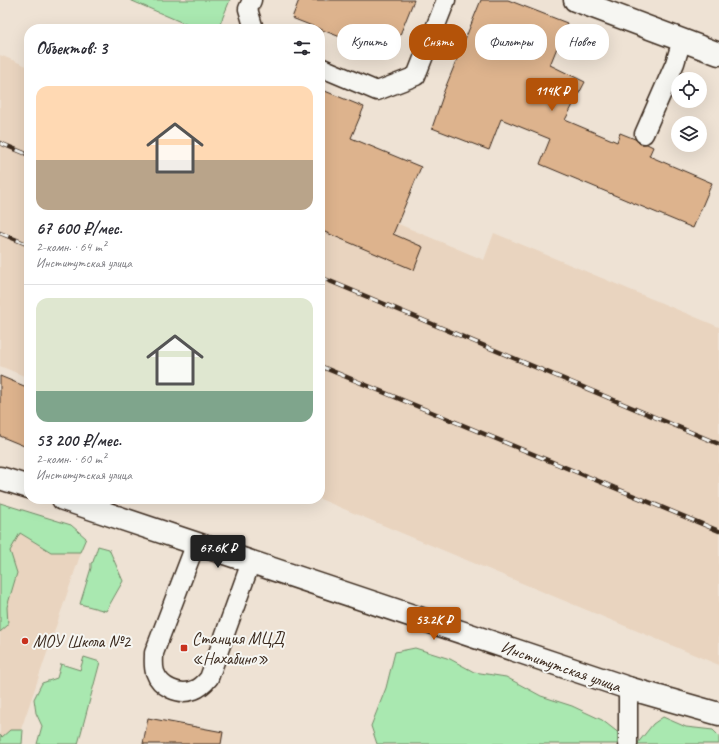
<!DOCTYPE html>
<html lang="ru">
<head>
<meta charset="utf-8">
<style>
  body { margin:0; font-family:Caveat,sans-serif; background:#f7f7f7; color:#2b2b33; height:100vh; display:flex; flex-direction:column; font-size:15px; white-space:nowrap }
  * { box-sizing:border-box; margin:0 }
  p { font-size:13px; color:#7c7c81 }
  .icon { flex:none; width:22px; height:22px; fill:none; stroke:currentColor; stroke-width:2; stroke-linecap:round; stroke-linejoin:round }
  .map { position:relative; flex:1; overflow:hidden }
  .side { position:absolute; left:24px; top:24px; width:301px; height:480px; display:flex; flex-direction:column; background:#fff; border-radius:16px; box-shadow:0 4px 16px #0002 }
  .side>* { flex:none }
  .top-card { position:absolute; left:337px; top:24px; width:322px; height:36px; display:flex; gap:8px }
  .controls { position:absolute; left:671px; top:72px; display:grid; gap:8px }
  .controls a { display:grid; place-items:center; width:36px; height:36px; border-radius:50%; background:#fff; box-shadow:0 4px 16px #0002; font-size:20px }
  .price { position:absolute; translate:-50% -34px; padding:0 9px; border-radius:4px; background:#b45309; color:#fff; font-size:13px; line-height:26px; filter:drop-shadow(0 1px 2px #0008) }
  .price::after { content:''; position:absolute; left:50%; top:24px; width:12px; height:9px; margin-left:-6px; background:inherit; clip-path:polygon(0 0,100% 0,50% 100%) }
  .price.active { background:#222; color:#fff }
  ul { padding:0; list-style:none }
  li { display:grid; align-content:center; gap:8px; height:212px; padding:0 12px }
  li+li { border-top:1px solid #e1e1e2 }
  li span { display:grid; place-items:center; height:124px; border-radius:12px; color:#555 }
  li>.icon { margin-inline-start:auto }
  span .icon { width:72px; height:72px; fill:#fffc; stroke-width:1 }
  li b { font-size:17px }
  h2 { display:flex; justify-content:space-between; align-items:center; height:48px; padding:0 12px; font-size:17px }
  .chip { padding:0 14px; border-radius:16px; background:#fff; box-shadow:0 4px 16px #0002; font-size:14px; line-height:36px }
  .chip.active { background:#b45309; color:#fff }
  .map>svg:first-child { display:block }
  .built { fill:#e9d4bf }
  .green { fill:#a9e8b0; stroke:#728967 }
  .building { fill:#ddb38d; stroke:#3b2a1e }
  .lines { fill:none; stroke-linecap:round; stroke-linejoin:round }
  .lane-casing { stroke:#3b2a1e; stroke-width:21 }
  .street-casing { stroke:#3b2a1e; stroke-width:25 }
  .secondary-casing { stroke:#3b2a1e; stroke-width:25 }
  .lane { stroke:#f6f6f2; stroke-width:18 }
  .street { stroke:#f6f6f2; stroke-width:22 }
  .secondary { stroke:#f6f6f2; stroke-width:22 }
  .rail-casing { stroke:#3b2a1e; stroke-width:4.5 }
  .rail { stroke:#f6f6f2; stroke-width:3; stroke-dasharray:9; stroke-linecap:butt }
  .poi-dot { fill:#c8321e; stroke:#f6f6f2; stroke-width:1.5 }
  .labels { text-anchor:middle; stroke-width:4; stroke-linejoin:round; paint-order:stroke }
  .poi-label { font-size:17px; fill:#3b2a1e; stroke:#f6f6f2; text-anchor:start }
  .street-label { font-size:17px; fill:#3b2a1e; stroke:#f6f6f2 }
</style>
</head>
<body>
<div class="map">
<svg width="719" height="744" viewBox="0 0 719 744">
  <rect width="100%" height="100%" fill="#eee2d4"/>
  <filter id="ink" filterUnits="userSpaceOnUse"><feTurbulence type="fractalNoise" baseFrequency=".025" numOctaves="2"/><feDisplacementMap in="SourceGraphic" scale="8" xChannelSelector="R" yChannelSelector="G"/><feConvolveMatrix kernelMatrix="1 2 1 2 8 2 1 2 1" color-interpolation-filters="sRGB"/></filter>
  <g filter="url(#ink)">
    <path class="built" d="M0,55L29,67V378L0,366Z
      M320,191L484,260L494,233L719,327V665L320,499Z
      M0,504L86,538L16,744H0Z"/>
    <path class="green" d="M130,0H230L218,29H197Z
      M0,503L71,525L86,538L80,552H51L20,533L10,551L17,573L7,607L8,625L0,632Z
      M98,546L109,549L123,581L106,611L80,604L91,568V563L93,562Z
      M415,648L450,659L474,672L506,677L541,696L572,706L602,720L620,734L619,744H377L371,726L386,688L395,652Z
      M84,657L100,662L78,744H37L42,726L36,713L34,699L42,683L57,678L61,664L80,670Z
      M663,717L686,727L713,730L719,736V744H637L653,724Z
      M10,730H23L22,744H0V735L2,737Z"/>
    <path class="building" d="M299,0H414L391,57L292,18Z
      M481,0H508L567,23L550,65L585,82L565,120L617,142L620,133L635,139L640,144H647L653,147L649,156L712,183L693,228L540,164L550,139L501,119L489,150L432,128L443,96H442Z
      M320,89L364,107L351,138L421,167L393,234L423,247L414,270L320,230Z
      M0,376L29,388V448L0,436Z
      M148,718L223,732L221,744H143Z"/>
    <g class="lines">
      <defs>
        <path id="lane" d="M252,0L248,9L254,29
          M320,67L377,91L416,76L446,0
          M644,134L675,63L682,40
          M196,543L154,653C154,659 153,666 155,672C160,687 179,696 194,690C200,688 205,683 209,678L251,562
          M628,744V688"/>
        <path id="street" d="M575,0L719,54
          M628,688L719,714"/>
        <path id="secondary" d="M0,478L29,487
          M63,499L628,688"/>
      </defs>
      <use href="#lane" class="lane-casing"/>
      <use href="#street" class="street-casing"/>
      <use href="#secondary" class="secondary-casing"/>
      <use href="#lane" class="lane"/>
      <use href="#street" class="street"/>
      <use href="#secondary" class="secondary"/>
      <defs>
        <path id="rail" d="M0,143L29,155
          M0,233L29,245
          M320,277L719,444
          M320,366L719,531"/>
      </defs>
      <use href="#rail" class="rail-casing"/>
      <use href="#rail" class="rail"/>
    </g>
  </g>
  <g class="poi-dot">
    <circle cx="25" cy="641" r="4"/>
    <rect x="180" y="644" width="8" height="8" rx="2"/>
  </g>
  <g class="labels">
    <g class="poi-label">
      <text x="192" y="644">Станция МЦД<tspan x="192" dy="20">«Нахабино»</tspan></text>
      <text x="33" y="647">МОУ Школа №2</text>
    </g>
    <g class="street-label">
      <text transform="translate(561 666) rotate(19)" y="6">Институтская улица</text>
    </g>
  </g>
</svg>
<div class="controls">
<a><svg class="icon" aria-label="locate" viewBox="0 0 24 24"><circle cx="12" cy="12" r="6"/><path d="M12 2v4M12 18v4M2 12h4M18 12h4"/></svg></a>
<a><svg class="icon" aria-label="layers" viewBox="0 0 24 24"><path d="M12 4l9 5-9 5-9-5zM3 14l9 5 9-5"/></svg></a>
</div>
<b class="price" style="left:552px;top:112px">114K ₽</b>
<b class="price active" style="left:218px;top:569px">67.6K ₽</b>
<b class="price" style="left:434px;top:641px">53.2K ₽</b>
<div class="top-card">
<a class="chip">Купить</a>
<a class="chip active">Снять</a>
<a class="chip">Фильтры</a>
<a class="chip">Новое</a>
</div>
<section class="side">
<h2>Объектов: 3<svg class="icon" aria-label="filters" viewBox="0 0 24 24"><path d="M4 7h16M4 17h16"/><circle cx="9" cy="7" r="2"/><circle cx="15" cy="17" r="2"/></svg></h2>
<ul>
<li><span style="background:linear-gradient(#ffd9b3 60%,#b9a48a 0)"><svg class="icon" aria-label="home" viewBox="0 0 24 24"><path d="M3 11l9-7 9 7M6 9v11h12V9"/></svg></span><div><b>67 600 ₽/мес.</b><p>2-комн. · 64 m²</p><p>Институтская улица</p></div></li>
<li><span style="background:linear-gradient(#dfe7d0 75%,#7fa58c 0)"><svg class="icon" aria-label="home" viewBox="0 0 24 24"><path d="M3 11l9-7 9 7M6 9v11h12V9"/></svg></span><div><b>53 200 ₽/мес.</b><p>2-комн. · 60 m²</p><p>Институтская улица</p></div></li>
</ul>
</section>
</div>
</body>
</html>
